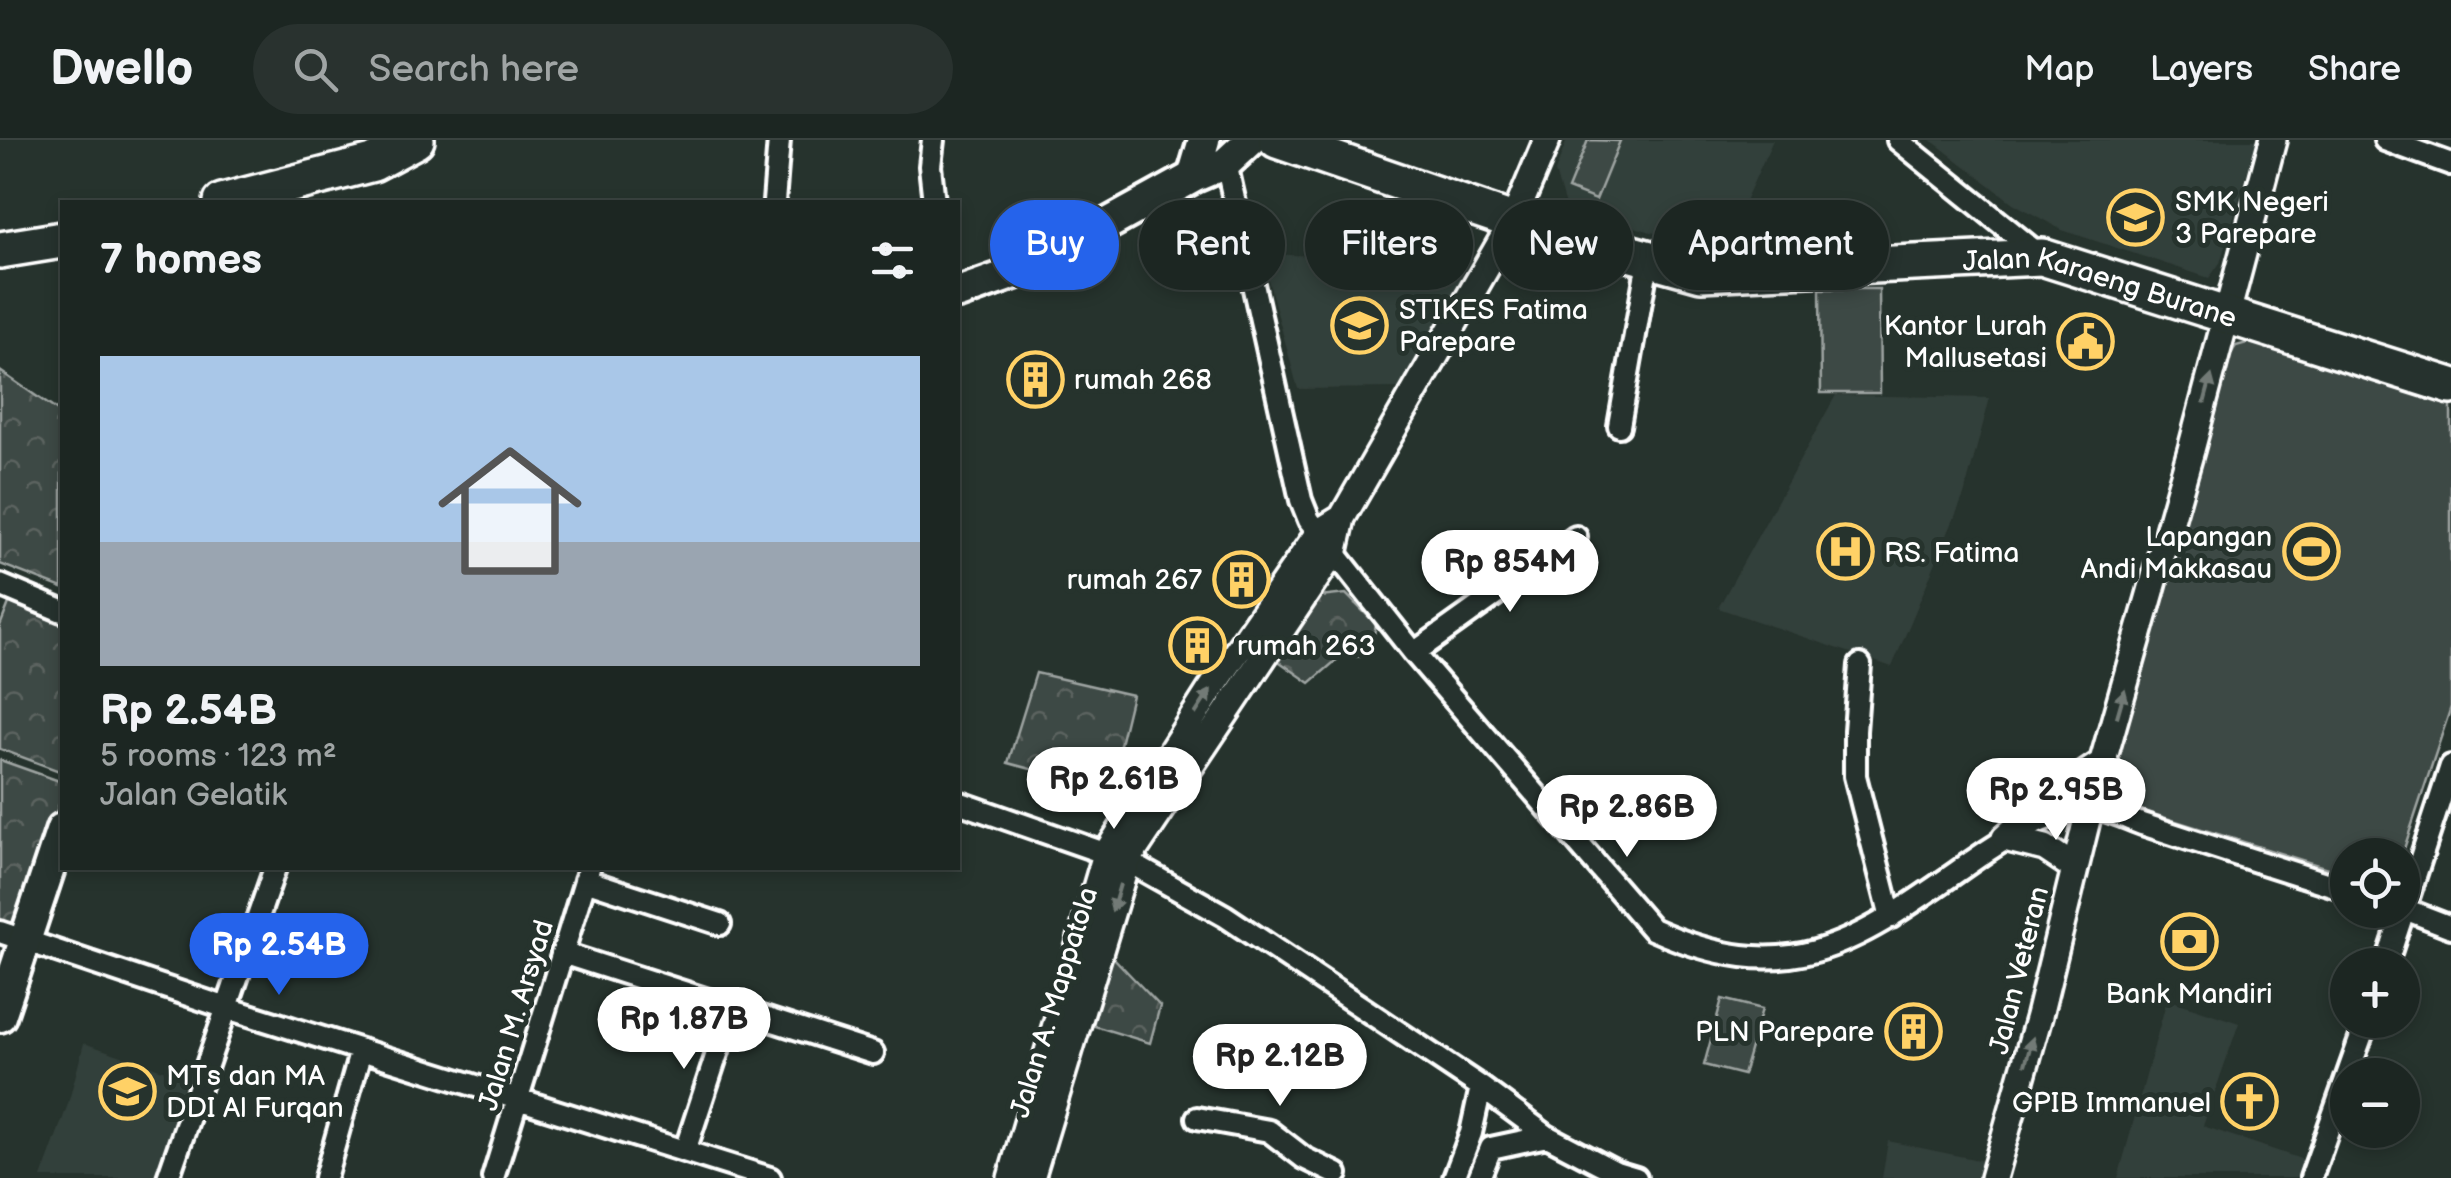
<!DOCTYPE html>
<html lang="en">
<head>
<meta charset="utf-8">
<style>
  body { margin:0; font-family:"Balsamiq Sans",sans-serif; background:#29322f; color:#f1f3f6; height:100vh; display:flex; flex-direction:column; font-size:38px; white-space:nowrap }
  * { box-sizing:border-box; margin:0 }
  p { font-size:32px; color:#a0a5a5 }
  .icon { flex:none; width:55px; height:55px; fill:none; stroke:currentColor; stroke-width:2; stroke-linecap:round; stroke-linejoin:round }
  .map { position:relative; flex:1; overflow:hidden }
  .side { position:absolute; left:60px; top:60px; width:900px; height:670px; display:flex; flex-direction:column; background:#1c2622; border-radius:0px; box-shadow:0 5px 15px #0003,0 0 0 2px #3a4340 }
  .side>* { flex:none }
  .banner { position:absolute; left:990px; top:60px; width:950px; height:90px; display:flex; gap:20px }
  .tools { position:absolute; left:2330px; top:698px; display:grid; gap:20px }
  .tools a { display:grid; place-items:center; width:90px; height:90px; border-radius:50%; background:#1c2622; box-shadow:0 5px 15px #0003,0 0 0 2px #3a4340; font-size:50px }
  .price { position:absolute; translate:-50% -85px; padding:0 22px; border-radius:35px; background:#fff; color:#222; font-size:32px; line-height:65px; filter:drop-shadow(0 2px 5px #0008) }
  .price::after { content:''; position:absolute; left:50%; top:60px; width:30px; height:22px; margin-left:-15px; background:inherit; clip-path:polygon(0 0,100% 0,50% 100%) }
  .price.active { background:#2563eb; color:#fff }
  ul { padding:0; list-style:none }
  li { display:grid; align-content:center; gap:20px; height:530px; padding:0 40px }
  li+li { border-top:2px solid #3a4340 }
  li span { display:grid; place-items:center; height:310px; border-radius:0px; color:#555 }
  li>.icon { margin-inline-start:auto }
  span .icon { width:180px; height:180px; fill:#fffc; stroke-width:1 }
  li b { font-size:42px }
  h2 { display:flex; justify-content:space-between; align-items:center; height:120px; padding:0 40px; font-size:42px }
  .chip { padding:0 35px; border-radius:45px; background:#1c2622; box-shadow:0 5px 15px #0003,0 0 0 2px #3a4340; font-size:35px; line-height:90px }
  .chip.active { background:#2563eb; color:#fff }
  header { display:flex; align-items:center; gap:60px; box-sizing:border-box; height:140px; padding:0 50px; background:#1c2622; border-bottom:2px solid #3a4340 }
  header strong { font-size:48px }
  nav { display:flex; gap:55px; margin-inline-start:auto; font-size:35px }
  .search { width:700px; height:90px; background:#29322f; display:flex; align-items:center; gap:25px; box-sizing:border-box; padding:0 35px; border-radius:55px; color:#a0a5a5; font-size:38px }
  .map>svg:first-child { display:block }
  .built { fill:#333f3a }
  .park { fill:url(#park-crowns); stroke:#9ea4a2; stroke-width:2.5 }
  .pitch { fill:#3e4944; stroke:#9ea4a2; stroke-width:2.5 }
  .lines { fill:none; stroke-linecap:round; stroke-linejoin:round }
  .minor-casing { stroke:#fff; stroke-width:28 }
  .tertiary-casing { stroke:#fff; stroke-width:32 }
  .secondary-casing { stroke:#fff; stroke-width:38 }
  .trunk-casing { stroke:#fff; stroke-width:42 }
  .minor { stroke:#26332d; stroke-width:20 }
  .tertiary { stroke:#26332d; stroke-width:25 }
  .secondary { stroke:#26332d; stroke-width:30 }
  .trunk { stroke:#26332d; stroke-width:35 }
  .oneway { fill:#727a76 }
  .labels { text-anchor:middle; stroke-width:10; stroke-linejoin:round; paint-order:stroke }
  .poi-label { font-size:28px; fill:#fff; stroke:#26332d; text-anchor:start }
  .street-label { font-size:28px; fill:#fff; stroke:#26332d }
</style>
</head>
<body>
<header>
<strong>Dwello</strong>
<div class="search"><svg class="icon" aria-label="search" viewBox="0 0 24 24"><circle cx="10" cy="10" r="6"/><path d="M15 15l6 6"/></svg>Search here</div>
<nav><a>Map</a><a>Layers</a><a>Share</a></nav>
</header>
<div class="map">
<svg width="2451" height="1038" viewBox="0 0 2451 1038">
  <defs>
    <pattern id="park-crowns" width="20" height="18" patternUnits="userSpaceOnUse" patternTransform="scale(2.5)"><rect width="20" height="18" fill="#3e4944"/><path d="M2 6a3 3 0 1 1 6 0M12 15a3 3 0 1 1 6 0" fill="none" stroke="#5b6460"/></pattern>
  </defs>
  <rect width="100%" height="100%" fill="#26332d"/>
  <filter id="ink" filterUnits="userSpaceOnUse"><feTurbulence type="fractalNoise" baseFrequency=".01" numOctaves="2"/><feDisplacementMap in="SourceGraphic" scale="20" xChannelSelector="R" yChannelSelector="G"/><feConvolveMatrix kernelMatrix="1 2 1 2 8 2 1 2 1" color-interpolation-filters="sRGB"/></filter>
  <g filter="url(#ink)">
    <path class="built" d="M1567,0H1773L1721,113L1565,66L1555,32Z
      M1931,0H2257L2220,123L2209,138L2062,90L2013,63Z
      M1420,100L1474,122L1403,248L1298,249L1261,114L1413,119Z
      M1836,255L1990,258L1964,355L1892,527L1718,468Z
      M2167,859L2239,883L2203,986L2307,1021L2300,1038H2118Z
      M84,903L186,938L156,1038H41L68,964Z
      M1888,1001L1988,1022L1984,1038H1882Z"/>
    <path class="park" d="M0,231L62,274V448L0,424Z
      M13,453L62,475V632L0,609V486Z
      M1346,454L1376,484L1370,516L1340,517L1310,543L1277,520L1320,457Z
      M1036,533L1132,555L1109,650L1008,623Z
      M0,620L62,642V656L11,795L0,791Z
      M1110,814L1160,866L1150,903L1091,885Z"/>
    <path class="pitch" d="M1588,0L1620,1L1596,60L1568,49Z
      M1820,149H1879L1880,253H1821Z
      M2254,201L2451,257V567L2402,715H2348L2347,734L2140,670L2121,655L2110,632L2223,225L2236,206Z
      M1722,859L1762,869L1743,935L1704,925Z"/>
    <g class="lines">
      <defs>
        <path id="minor" d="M933,0L930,26L934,62
          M1898,0L2041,116
          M2385,0L2451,24
          M1226,23L1301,360L1309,380L1414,513L1652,789C1794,852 1856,802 1971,722C2005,698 2045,673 2087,668C2104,666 2129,680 2145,685C2213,707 2280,729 2348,750
          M774,62L779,0
          M1619,286L1648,121
          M0,445L62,471
          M1414,513L1576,397
          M1860,525L1855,591V636L1891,777
          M958,662L1127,721L1225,776L1481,947L1547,996L1616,1032L1636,1038
          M585,740L720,784
          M2402,768L2451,787
          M0,792L227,868L770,1038
          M562,813L873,913
          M2386,825L2451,626
          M1197,978L1269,991L1304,1018L1337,1034
          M685,1011L732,868
          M168,1038L275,728
          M325,1038L361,910
          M493,1038L589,728
          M1454,1038L1471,993L1481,947
          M1479,1038L1491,1008L1547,996
          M2311,1038L2367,880"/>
        <path id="tertiary" d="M2005,698L2046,661L2105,621
          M2005,698L2045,708L2075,728
          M1011,1038L1106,714L1209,552L1319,392L1342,378
          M1031,1038L1127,721L1335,410L1342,378L1513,81L1547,0
          M1993,1038L2039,876L2090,667L2191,310L2273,0"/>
        <path id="secondary" d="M1193,37L1204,0
          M958,153L1026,129L1193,37L1226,23L1251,0
          M0,876L62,689"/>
        <g id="trunk">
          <path id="s1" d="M1277,0L1513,81L1701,133L2042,117L2451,246"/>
          <path d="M222,62L373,23L416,0"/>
          <path d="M0,110L62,100"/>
        </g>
      </defs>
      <use href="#minor" class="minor-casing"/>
      <use href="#tertiary" class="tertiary-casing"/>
      <use href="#secondary" class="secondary-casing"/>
      <use href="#trunk" class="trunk-casing"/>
      <use href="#minor" class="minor"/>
      <use href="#tertiary" class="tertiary"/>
      <use href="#secondary" class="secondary"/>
      <use href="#trunk" class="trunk"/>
    </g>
    <defs><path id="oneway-solid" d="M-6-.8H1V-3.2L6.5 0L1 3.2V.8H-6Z" transform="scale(2.5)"/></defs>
    <g class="oneway">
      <use href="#oneway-solid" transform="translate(2208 249) rotate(-75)"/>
      <use href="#oneway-solid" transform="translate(1203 562) rotate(-57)"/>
      <use href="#oneway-solid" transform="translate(2121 563) rotate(-74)"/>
      <use href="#oneway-solid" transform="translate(1116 758) rotate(106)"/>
      <use href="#oneway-solid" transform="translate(2029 911) rotate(-74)"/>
    </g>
  </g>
  <defs>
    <symbol id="school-ring" viewBox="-11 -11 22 22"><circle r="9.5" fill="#26332d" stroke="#ffd166" stroke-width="1.5"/><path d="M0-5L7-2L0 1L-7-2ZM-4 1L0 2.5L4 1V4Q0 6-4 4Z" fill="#ffd166"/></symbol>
    <symbol id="university-ring" viewBox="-11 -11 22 22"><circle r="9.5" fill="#26332d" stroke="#ffd166" stroke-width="1.5"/><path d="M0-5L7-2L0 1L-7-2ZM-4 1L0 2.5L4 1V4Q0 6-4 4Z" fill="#ffd166"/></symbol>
    <symbol id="civic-ring" viewBox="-11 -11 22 22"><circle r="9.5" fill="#26332d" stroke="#ffd166" stroke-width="1.5"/><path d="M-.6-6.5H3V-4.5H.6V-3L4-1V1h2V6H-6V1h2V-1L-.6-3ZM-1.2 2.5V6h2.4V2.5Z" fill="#ffd166"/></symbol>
    <symbol id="building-ring" viewBox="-11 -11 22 22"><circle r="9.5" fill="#26332d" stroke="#ffd166" stroke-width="1.5"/><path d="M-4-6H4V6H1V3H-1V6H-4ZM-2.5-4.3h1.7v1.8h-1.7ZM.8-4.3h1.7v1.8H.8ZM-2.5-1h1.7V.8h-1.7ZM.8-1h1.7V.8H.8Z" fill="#ffd166"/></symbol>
    <symbol id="hospital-ring" viewBox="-11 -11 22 22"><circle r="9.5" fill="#26332d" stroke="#ffd166" stroke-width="1.5"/><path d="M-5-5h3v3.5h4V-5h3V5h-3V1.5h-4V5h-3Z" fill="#ffd166"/></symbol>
    <symbol id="stadium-ring" viewBox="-11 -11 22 22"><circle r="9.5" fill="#26332d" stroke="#ffd166" stroke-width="1.5"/><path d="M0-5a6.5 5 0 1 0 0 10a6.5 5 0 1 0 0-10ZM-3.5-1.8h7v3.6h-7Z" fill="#ffd166"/></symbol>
    <symbol id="bank-ring" viewBox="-11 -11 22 22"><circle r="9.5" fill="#26332d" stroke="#ffd166" stroke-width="1.5"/><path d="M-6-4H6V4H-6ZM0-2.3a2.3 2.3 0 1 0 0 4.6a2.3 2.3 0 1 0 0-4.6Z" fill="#ffd166"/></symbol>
    <symbol id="church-ring" viewBox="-11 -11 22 22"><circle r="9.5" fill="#26332d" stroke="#ffd166" stroke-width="1.5"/><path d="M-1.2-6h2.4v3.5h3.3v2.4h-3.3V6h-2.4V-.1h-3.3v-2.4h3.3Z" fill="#ffd166"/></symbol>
  </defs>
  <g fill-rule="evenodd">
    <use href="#school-ring" x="2104" y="46" width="63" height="63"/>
    <use href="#university-ring" x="1328" y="154" width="63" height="63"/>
    <use href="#civic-ring" x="2054" y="170" width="63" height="63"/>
    <use href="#building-ring" x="1004" y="208" width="63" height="63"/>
    <use href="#hospital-ring" x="1814" y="380" width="63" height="63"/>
    <use href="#stadium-ring" x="2280" y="380" width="63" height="63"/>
    <use href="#building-ring" x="1210" y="408" width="63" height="63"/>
    <use href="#building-ring" x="1166" y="474" width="63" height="63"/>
    <use href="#bank-ring" x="2158" y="770" width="63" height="63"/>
    <use href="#building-ring" x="1882" y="860" width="63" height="63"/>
    <use href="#school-ring" x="96" y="920" width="63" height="63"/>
    <use href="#church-ring" x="2218" y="930" width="63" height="63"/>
  </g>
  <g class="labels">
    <g class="poi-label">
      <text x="2175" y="71">SMK Negeri<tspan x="2175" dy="32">3 Parepare</tspan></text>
      <text x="1399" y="179">STIKES Fatima<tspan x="1399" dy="32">Parepare</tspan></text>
      <text x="2047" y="195" text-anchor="end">Kantor Lurah<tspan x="2047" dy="32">Mallusetasi</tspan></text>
      <text x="1074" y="249">rumah 268</text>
      <text x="2272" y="406" text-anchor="end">Lapangan<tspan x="2272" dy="32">Andi Makkasau</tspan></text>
      <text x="1884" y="422">RS. Fatima</text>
      <text x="1202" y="449" text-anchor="end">rumah 267</text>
      <text x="1237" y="515">rumah 263</text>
      <text x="2189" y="863" text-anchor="middle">Bank Mandiri</text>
      <text x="1874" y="901" text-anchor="end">PLN Parepare</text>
      <text x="166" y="945">MTs dan MA<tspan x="166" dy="32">DDI Al Furqan</tspan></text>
      <text x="2211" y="972" text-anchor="end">GPIB Immanuel</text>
    </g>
    <g class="street-label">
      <text dy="10" stroke="none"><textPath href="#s1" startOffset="848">Jalan Karaeng Burane</textPath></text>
      <text transform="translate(2018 830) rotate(-76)" y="10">Jalan Veteran</text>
      <text transform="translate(1053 862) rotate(-73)" y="10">Jalan A. Mappatola</text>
      <text transform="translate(515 875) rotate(-73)" y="10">Jalan M. Arsyad</text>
    </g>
  </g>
</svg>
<div class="tools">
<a><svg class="icon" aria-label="locate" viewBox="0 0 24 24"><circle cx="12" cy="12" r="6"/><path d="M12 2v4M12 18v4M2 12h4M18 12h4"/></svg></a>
<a>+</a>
<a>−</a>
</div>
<b class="price" style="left:1510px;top:475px">Rp 854M</b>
<b class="price" style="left:1114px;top:692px">Rp 2.61B</b>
<b class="price" style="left:2056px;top:703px">Rp 2.95B</b>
<b class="price" style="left:1627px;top:720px">Rp 2.86B</b>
<b class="price active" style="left:279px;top:858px">Rp 2.54B</b>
<b class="price" style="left:684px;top:932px">Rp 1.87B</b>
<b class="price" style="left:1280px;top:969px">Rp 2.12B</b>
<div class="banner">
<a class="chip active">Buy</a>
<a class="chip">Rent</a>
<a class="chip">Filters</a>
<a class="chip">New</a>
<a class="chip">Apartment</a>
</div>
<section class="side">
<h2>7 homes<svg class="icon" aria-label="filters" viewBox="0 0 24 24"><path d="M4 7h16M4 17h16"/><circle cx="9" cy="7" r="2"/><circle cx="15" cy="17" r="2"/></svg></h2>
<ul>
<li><span style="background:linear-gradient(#a9c7e8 60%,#9aa5b1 0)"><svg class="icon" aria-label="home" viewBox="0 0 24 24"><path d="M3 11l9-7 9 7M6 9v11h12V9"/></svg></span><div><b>Rp 2.54B</b><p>5 rooms · 123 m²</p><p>Jalan Gelatik</p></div></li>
</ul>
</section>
</div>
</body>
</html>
